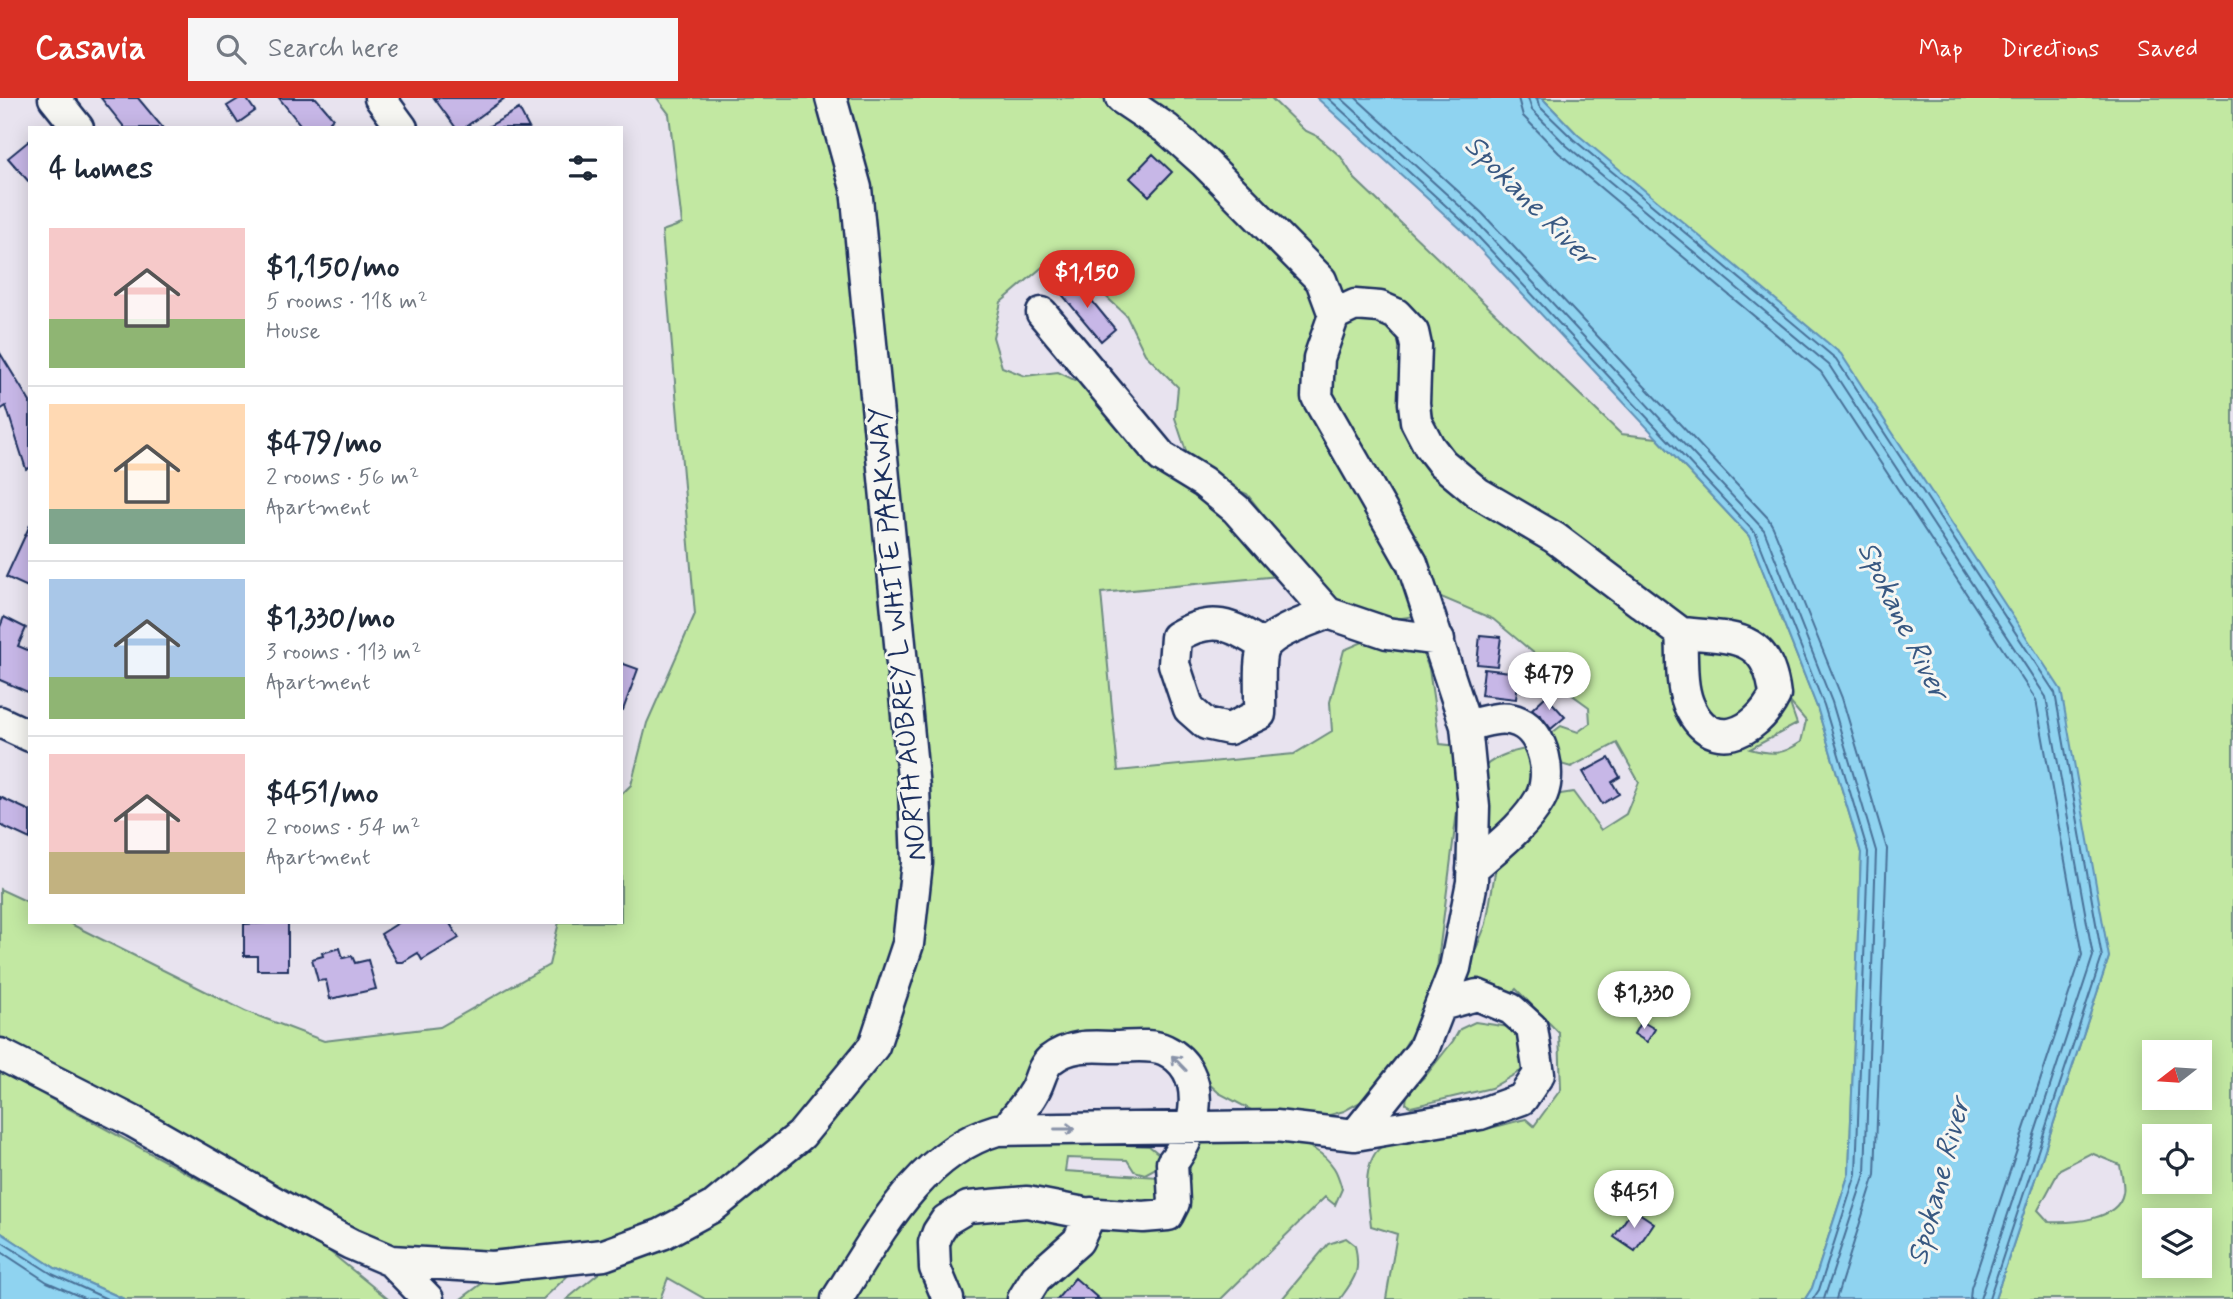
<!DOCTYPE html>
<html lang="en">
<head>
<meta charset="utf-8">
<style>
  body { margin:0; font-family:Mynerve,sans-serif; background:#f6f6f7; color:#1f2937; height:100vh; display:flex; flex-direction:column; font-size:26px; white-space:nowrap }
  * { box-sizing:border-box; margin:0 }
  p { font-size:23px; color:#747a83 }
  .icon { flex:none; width:38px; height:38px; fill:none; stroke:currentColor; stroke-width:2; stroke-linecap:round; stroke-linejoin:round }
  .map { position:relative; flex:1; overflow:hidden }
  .details { position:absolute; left:28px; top:28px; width:595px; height:798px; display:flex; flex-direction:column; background:#fff; border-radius:0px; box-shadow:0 4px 18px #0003 }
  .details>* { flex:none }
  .needle { width:46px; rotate:253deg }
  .fabs { position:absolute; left:2142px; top:942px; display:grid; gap:14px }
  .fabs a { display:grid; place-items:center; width:70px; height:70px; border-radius:0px; background:#fff; box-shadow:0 4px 18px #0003; font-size:35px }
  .price { position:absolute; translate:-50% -60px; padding:0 16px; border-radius:24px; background:#fff; color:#222; font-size:23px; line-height:46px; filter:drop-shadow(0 2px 4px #0008) }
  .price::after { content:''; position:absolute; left:50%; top:42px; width:21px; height:16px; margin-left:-10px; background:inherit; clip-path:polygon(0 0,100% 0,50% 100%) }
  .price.selected { background:#d93025; color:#fff }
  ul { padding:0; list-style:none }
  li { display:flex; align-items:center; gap:21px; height:175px; padding:0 21px }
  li+li { border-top:2px solid #e0e1e3 }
  li span { display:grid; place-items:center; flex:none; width:196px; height:140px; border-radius:0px; color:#555 }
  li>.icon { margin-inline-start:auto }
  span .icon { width:84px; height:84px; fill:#fffc; stroke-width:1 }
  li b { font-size:30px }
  h2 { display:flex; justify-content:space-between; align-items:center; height:84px; padding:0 21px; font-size:30px }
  header { display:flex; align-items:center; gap:42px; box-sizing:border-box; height:98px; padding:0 35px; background:#d93025; color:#fff }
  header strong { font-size:33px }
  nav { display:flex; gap:38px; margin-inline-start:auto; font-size:24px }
  .search { width:490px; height:63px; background:#f6f6f7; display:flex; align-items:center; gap:18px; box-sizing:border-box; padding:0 24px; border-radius:0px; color:#747a83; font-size:26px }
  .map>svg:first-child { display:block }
  .green { fill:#c2e8a2; stroke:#6e8c80; stroke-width:2; fill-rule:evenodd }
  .water { fill:#8fd3f0; stroke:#6191b6; stroke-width:2 }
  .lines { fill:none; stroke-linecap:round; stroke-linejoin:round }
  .shore { stroke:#497198; stroke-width:2 }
  .building { fill:#c7b7e7; stroke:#1b2f5e; stroke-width:2 }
  .minor-casing { stroke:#1b2f5e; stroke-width:35 }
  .minor { stroke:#f6f6f2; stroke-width:30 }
  .oneway { stroke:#8892a8 }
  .labels { text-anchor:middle; stroke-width:6; stroke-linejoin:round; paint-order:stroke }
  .street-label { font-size:28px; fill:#1b2f5e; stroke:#f6f6f2 }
  .water-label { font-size:30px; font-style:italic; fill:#385882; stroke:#f6f6f2 }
</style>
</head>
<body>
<header>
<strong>Casavia</strong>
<div class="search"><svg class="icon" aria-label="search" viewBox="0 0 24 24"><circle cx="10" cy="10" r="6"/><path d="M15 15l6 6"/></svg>Search here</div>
<nav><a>Map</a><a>Directions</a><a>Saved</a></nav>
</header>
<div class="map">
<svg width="2233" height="1201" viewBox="0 0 2233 1201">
  <rect width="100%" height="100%" fill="#e8e3ef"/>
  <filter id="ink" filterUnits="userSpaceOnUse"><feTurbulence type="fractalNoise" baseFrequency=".0143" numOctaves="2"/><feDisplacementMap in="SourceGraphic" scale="14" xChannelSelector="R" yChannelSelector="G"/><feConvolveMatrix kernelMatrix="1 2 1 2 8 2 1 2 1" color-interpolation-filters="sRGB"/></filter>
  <g filter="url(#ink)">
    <path class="green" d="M657,0H821L830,33L839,86L891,541L905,744L898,850L871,929L832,990L747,1069L710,1097L654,1127L592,1148L491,1160L385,1150L0,949V791L30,805V824H67L245,913L324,943L440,929L549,867L559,824H621V697L631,687L647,625L695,516L662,133L682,126L669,16Z
      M837,0H1271L1304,32L1317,38L1341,59L1355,81L1621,336L1657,340L1749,438L1817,609L1861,755L1849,1075L1812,1190L1805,1201H1386L1397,1136L1371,1128C1369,1106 1362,1080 1373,1059C1385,1033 1438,1038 1463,1035C1484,1033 1505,1026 1526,1021L1534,1028L1561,991L1559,935L1516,891L1506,901L1469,886L1468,871L1486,826L1496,769L1548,698L1573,694L1601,732L1626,716L1639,684L1617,645L1571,669L1554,664L1548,638L1561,628L1578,634L1590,625L1589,609L1560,588L1548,567L1493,521L1434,496L1304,272C1294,315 1384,431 1407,476C1412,487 1412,505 1414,518L1396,521L1353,515L1326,505L1285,444L1247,396L1205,378L1188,359L1175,320L1178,289L1145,256L1126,217L1059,155L1001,204L993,239L1002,269L1025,278L1058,274L1087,288L1220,408L1279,478L1101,495L1118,673L1294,656L1332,633L1330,604L1344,552L1372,540L1423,556L1429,571L1440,646L1458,648L1462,674L1437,871L1423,916L1390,974L1366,1001L1344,1013L1309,1023L1270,1022L1219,995L1205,982L1194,964L1091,941L1019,1010L976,1028L826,1201H705L668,1180L660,1201H567L610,1166L805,1045L915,846ZM1789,603L1806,623L1801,644C1782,657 1773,657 1750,651L1797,626Z
      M1542,0H2233V1201H1995L2109,859L1577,36ZM2154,954H2200V999H2154ZM2154,1038H2200V1083H2154ZM2091,1055L2120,1067C2121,1075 2125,1087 2123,1095C2118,1123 2071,1125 2049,1124L2038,1112L2060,1071ZM2154,1122H2200V1167H2154Z
      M1528,651L1536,698L1486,748L1480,674C1490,660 1511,653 1528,651Z
      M1475,924L1509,929L1524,940V971L1491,990L1411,1009L1406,1006L1407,996L1427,976L1453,943L1460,931Z
      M0,973L329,1153L388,1201H124L55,1170L0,1134Z
      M995,1041L1149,1048L1159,1056L1162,1062L1156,1070L1145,1076L1134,1073L1127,1062L1067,1060L1065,1073L1190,1081V1061L1195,1048L1207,1041C1248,1041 1308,1030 1334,1070C1338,1076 1340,1084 1342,1091L1335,1107L1325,1099L1221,1201H853L901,1115L949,1065Z
      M1346,1140L1355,1147C1361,1174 1355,1180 1340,1201H1282L1328,1146Z
      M577,1169L543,1201H461L488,1181Z"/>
    <path class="water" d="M1317,0H1542L1577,36L1841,256L2061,592L2109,859L1995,1201H1805L1812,1190L1849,1075L1861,755L1817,609L1749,438L1463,133Z
      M0,1134L55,1170L124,1201H0Z"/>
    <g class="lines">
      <path class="shore" d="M1328,0L1468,128L1756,436L1824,607L1868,754L1856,1076L1819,1192L1813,1201
        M1341,0L1475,122L1764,432L1832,604L1876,753L1865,1076L1824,1201
        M1356,0L1482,115L1768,420L1773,429L1842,600L1887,751L1875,1077L1836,1201
        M1518,0L1523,18L1559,55L1821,274L2036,602L2082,857L1971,1190L1970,1201
        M1528,0L1532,12L1566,47L1829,267L2046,599L2093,858L1980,1201
        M1537,0L1539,8L1573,41L1836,261L2055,595L2102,859L1989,1201
        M0,1143L52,1176L107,1201
        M0,1153L47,1184L86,1201"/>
    </g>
    <path class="building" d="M101,0H138L163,30H125Z
      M240,0H246L255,13L238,25L227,8Z
      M279,0H316L333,20L330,23L336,30H303Z
      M434,0H505L464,30H456Z
      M519,11L529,30H486Z
      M30,42V85L8,60Z
      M1153,56L1172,74L1149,98L1130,80Z
      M1074,181L1115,231L1101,243L1059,193Z
      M0,255L30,304V370L26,371L6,308L0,312Z
      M30,427V490L6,479Z
      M4,519L26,530L18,548L30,553V595L0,582V529Z
      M1480,537L1501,539L1497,568L1477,566Z
      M621,565L638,571L623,612H621Z
      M1484,571L1519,575L1516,601L1481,597Z
      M1546,598L1565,619L1551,631L1541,618L1532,611Z
      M1609,660L1620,679L1612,684L1619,696L1602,706L1583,674Z
      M0,699L30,713V741L0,727Z
      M288,824V872H257V858H244V826Z
      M400,824H449L459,840L422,862L418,855L403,864H397L381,836Z
      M340,850L343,860L352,858L355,865L368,862L376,891L330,901L326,882L318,883L312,861L323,858L322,855Z
      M1641,923L1655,931L1647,944L1634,936Z
      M1633,1111L1654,1125L1635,1153L1614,1139Z
      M1075,1180L1099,1201H1057Z"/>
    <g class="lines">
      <defs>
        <path id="minor" d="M54,0L78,30
          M380,0L402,30
          M1121,0L1167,31L1204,64L1321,182L1334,217L1319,260L1317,299L1412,465L1466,628L1474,709L1472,784L1455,870L1423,952L1355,1037
          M1042,215L1162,359L1203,384L1236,411L1328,515L1387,535L1439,542
          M1334,217L1355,207L1380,209L1396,216L1413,234L1416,248L1414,305L1416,323L1429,348L1442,365L1478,395L1555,440L1681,535C1683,558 1680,584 1688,605C1709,658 1756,636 1775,597C1768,535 1733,540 1681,535
          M1264,548C1231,526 1212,517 1176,539L1174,566L1189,611L1206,626L1229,631L1260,616C1261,601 1257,560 1264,549C1274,533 1311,522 1328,515
          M0,624L30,638
          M1466,628C1483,624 1502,616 1519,624C1544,635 1553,678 1540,701C1524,729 1496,749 1472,771
          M0,956L134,1024L309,1124L351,1146L391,1163L492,1169L604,1157L662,1136L714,1108L801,1037L874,948L908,846L917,765L914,690L856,90L831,0
          M391,1163L428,1201
          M837,1201C878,1137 919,1055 997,1032L1276,1028L1355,1037L1480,1016L1522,1001L1539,976L1532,930L1511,911L1477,897L1441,907
          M948,1201L935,1170L934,1145L938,1134L946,1122L968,1109L1027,1104L1084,1115L1143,1119L1168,1117L1174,1105L1172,1065C1197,1034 1210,973 1165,952C1150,945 1129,949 1112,949C1089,948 1069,947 1050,962C1041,970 1040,985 1033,995C1027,1006 1018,1015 1011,1025
          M1023,1201L1036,1180L1078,1143L1091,1115"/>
      </defs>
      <use href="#minor" class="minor-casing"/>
      <use href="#minor" class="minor"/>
    </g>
    <defs><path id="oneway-shaft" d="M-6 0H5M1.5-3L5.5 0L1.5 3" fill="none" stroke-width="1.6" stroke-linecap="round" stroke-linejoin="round" transform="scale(1.75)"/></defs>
    <g class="oneway">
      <use href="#oneway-shaft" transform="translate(1179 965) rotate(-134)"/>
      <use href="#oneway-shaft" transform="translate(1065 1031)"/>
    </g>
  </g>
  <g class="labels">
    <g class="street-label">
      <text transform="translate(896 536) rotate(-95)" y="10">NORTH AUBREY L WHITE PARKWAY</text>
    </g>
    <g class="water-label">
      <text transform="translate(1531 102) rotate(45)" y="10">Spokane River</text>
      <text transform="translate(1904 522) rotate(64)" y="10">Spokane River</text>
      <text transform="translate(1938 1083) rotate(-75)" y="10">Spokane River</text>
    </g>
  </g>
</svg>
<div class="fabs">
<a><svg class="needle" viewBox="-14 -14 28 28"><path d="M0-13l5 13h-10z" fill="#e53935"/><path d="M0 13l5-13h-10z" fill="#747a83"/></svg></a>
<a><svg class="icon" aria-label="locate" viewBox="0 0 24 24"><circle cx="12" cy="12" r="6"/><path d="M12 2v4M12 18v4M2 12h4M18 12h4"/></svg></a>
<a><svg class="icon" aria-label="layers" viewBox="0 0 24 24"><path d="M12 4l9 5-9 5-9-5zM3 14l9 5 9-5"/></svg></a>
</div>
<b class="price selected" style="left:1087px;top:212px">$1,150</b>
<b class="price" style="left:1549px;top:614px">$479</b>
<b class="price" style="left:1644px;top:933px">$1,330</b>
<b class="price" style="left:1634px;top:1132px">$451</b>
<section class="details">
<h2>4 homes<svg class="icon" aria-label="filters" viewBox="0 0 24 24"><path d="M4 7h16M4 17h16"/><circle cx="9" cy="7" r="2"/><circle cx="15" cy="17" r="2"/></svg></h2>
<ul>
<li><span style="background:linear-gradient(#f6c9c9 65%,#8fb573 0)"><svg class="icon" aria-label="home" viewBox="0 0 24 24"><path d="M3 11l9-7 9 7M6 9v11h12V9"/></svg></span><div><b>$1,150/mo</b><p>5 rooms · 118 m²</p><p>House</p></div></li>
<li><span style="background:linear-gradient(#ffd9b3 75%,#7fa58c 0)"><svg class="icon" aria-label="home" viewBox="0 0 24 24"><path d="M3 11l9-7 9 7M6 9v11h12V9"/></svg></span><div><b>$479/mo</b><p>2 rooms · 56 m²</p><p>Apartment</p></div></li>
<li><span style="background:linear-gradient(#a9c7e8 70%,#8fb573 0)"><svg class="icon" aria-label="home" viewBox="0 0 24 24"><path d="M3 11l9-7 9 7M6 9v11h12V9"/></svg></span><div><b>$1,330/mo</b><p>3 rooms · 113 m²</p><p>Apartment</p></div></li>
<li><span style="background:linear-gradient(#f6c9c9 70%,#c2b280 0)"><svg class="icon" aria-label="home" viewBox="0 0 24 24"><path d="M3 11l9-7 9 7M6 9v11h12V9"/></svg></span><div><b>$451/mo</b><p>2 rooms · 54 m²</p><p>Apartment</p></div></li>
</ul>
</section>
</div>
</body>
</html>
